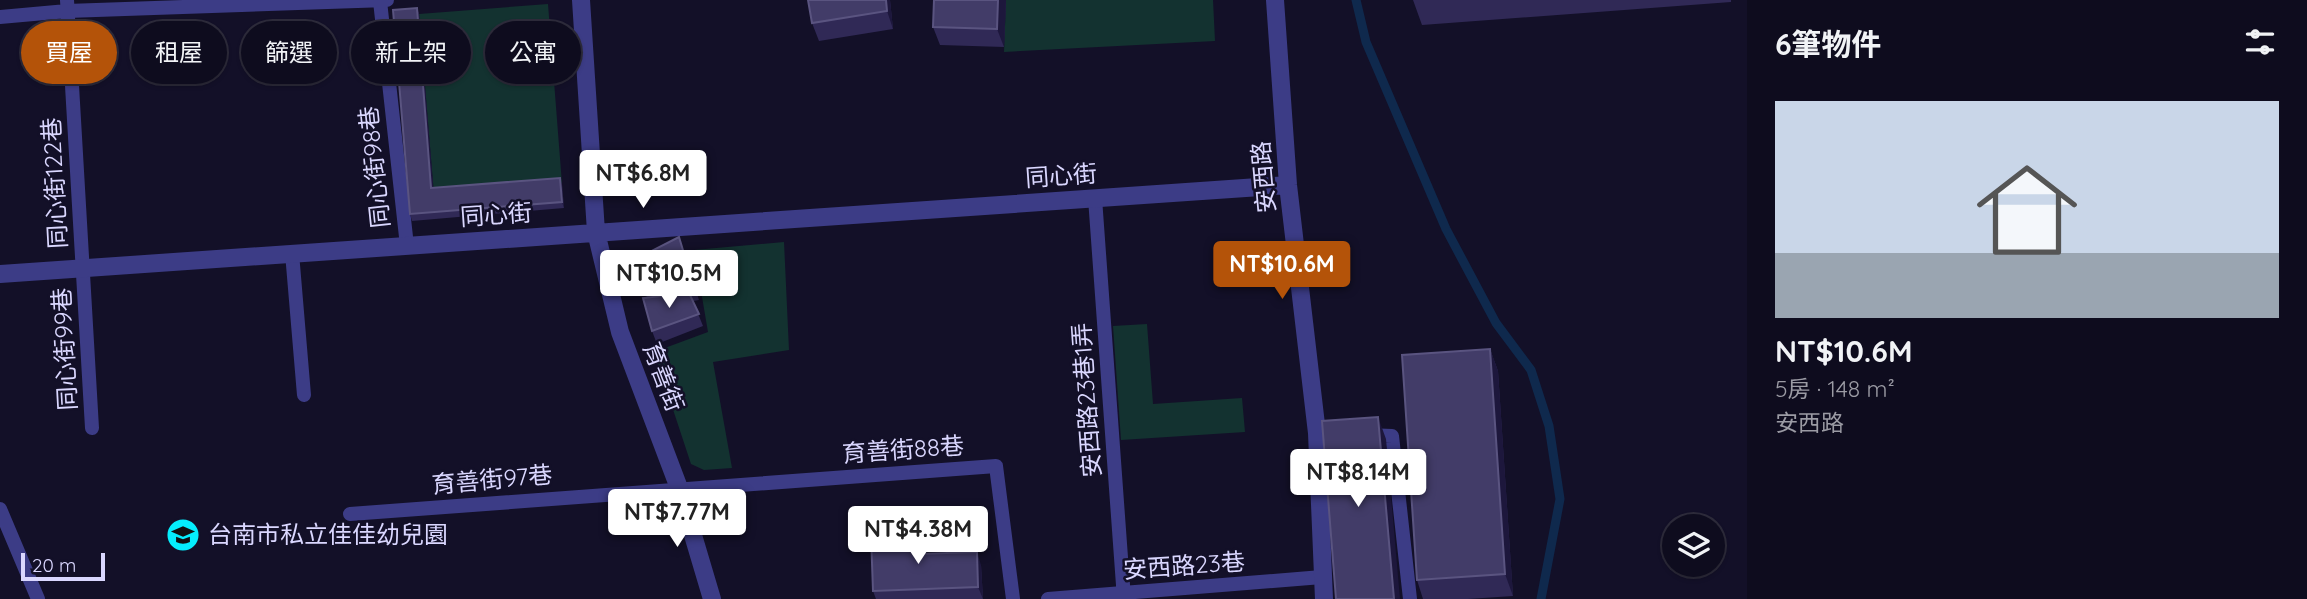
<!DOCTYPE html>
<html lang="zh-TW">
<head>
<meta charset="utf-8">
<style>
  body { margin:0; font-family:Quicksand,"Noto Sans TC",sans-serif; background:#1c1a2b; color:#f1f3f6; height:100vh; display:flex; flex-direction:column; font-size:26px; white-space:nowrap }
  * { box-sizing:border-box; margin:0 }
  p { font-size:23px; color:#9b9ba4 }
  .icon { flex:none; width:38px; height:38px; fill:none; stroke:currentColor; stroke-width:2; stroke-linecap:round; stroke-linejoin:round }
  .map { position:relative; flex:1; overflow:hidden }
  .side { display:flex; flex-direction:column; background:#0e0c1e; width:560px }
  .side>* { flex:none }
  .top-card { position:absolute; left:21px; top:21px; width:665px; height:63px; display:flex; gap:14px }
  .tools { position:absolute; left:1662px; top:514px; display:grid; gap:14px }
  .tools a { display:grid; place-items:center; width:63px; height:63px; border-radius:50%; background:#0e0c1e; box-shadow:0 2px 5px #0004,0 0 0 2px #2e2c3c; font-size:35px }
  .scale { position:absolute; left:21px; bottom:18px; width:84px; box-sizing:border-box; padding-left:7px; border:4px solid #dad7ff; border-top:0; font-size:19px; line-height:24px; white-space:nowrap; color:#dad7ff; -webkit-text-stroke:5px #131028; paint-order:stroke }
  .price { position:absolute; translate:-50% -60px; padding:0 16px; border-radius:7px; background:#fff; color:#222; font-size:23px; line-height:46px; filter:drop-shadow(0 2px 4px #0008) }
  .price::after { content:''; position:absolute; left:50%; top:42px; width:21px; height:16px; margin-left:-10px; background:inherit; clip-path:polygon(0 0,100% 0,50% 100%) }
  .price.current { background:#b45309; color:#fff }
  ul { padding:0; list-style:none }
  li { display:grid; align-content:center; gap:14px; height:371px; padding:0 28px }
  li+li { border-top:2px solid #2e2c3c }
  li span { display:grid; place-items:center; height:217px; border-radius:0px; color:#555 }
  li>.icon { margin-inline-start:auto }
  span .icon { width:126px; height:126px; fill:#fffc; stroke-width:1 }
  li b { font-size:30px }
  h2 { display:flex; justify-content:space-between; align-items:center; height:84px; padding:0 28px; font-size:30px }
  .pill { padding:0 24px; border-radius:32px; background:#0e0c1e; box-shadow:0 2px 5px #0004,0 0 0 2px #2e2c3c; font-size:24px; line-height:63px }
  .pill.current { background:#b45309; color:#fff }
  main { display:flex; flex:1; min-height:0 }
  .map>svg:first-child { display:block }
  .green { fill:#133230 }
  .lines { fill:none; stroke-linecap:round; stroke-linejoin:round }
  .stream { stroke:#0f294d; stroke-width:9 }
  .service { stroke:#3c3c86; stroke-width:14 }
  .minor { stroke:#3c3c86; stroke-width:18 }
  .wall { fill:#302956 }
  .shaded-wall { fill:#1d173c }
  .building { fill:#423c68; stroke:#5a5480; stroke-width:2 }
  .labels { text-anchor:middle; stroke-width:5; stroke-linejoin:round; paint-order:stroke }
  .street-label { font-size:24px; fill:#dad7ff; stroke:#131028 }
  .poi-label { font-size:24px; fill:#dad7ff; stroke:#131028; text-anchor:start }
</style>
</head>
<body>
<main>
<div class="map">
<svg width="1747" height="599" viewBox="0 0 1747 599">
  <rect width="100%" height="100%" fill="#131028"/>
  <path class="green" d="M1006,0H1213L1215,41L1004,52Z
    M548,4L562,184L434,195L419,14Z
    M784,242L789,350L713,362L732,468L704,470L691,464L654,352L708,332L694,250Z
    M1147,324L1153,404L1242,398L1245,432L1121,440L1113,326Z"/>
  <g class="lines">
    <path class="stream" d="M1356,0L1366,42L1446,229L1496,323L1531,370L1549,426L1560,499L1541,599"/>
    <path class="service" d="M67,0L92,428
      M380,1L407,246
      M0,17L67,11L387,0
      M1095,198L1124,599
      M292,253L304,395
      M1367,435L1392,436L1410,599
      M0,509L38,599
      M350,514L996,466L1013,599
      M1048,599L1322,577"/>
    <path class="minor" d="M581,0L596,232L620,332L679,488L712,599
      M1275,0L1288,185L1317,433L1324,599
      M0,274L1288,185"/>
  </g>
  <path class="wall" d="M890,0L893,29L819,41L812,23Z
    M934,0H1006L1004,47L940,45L933,27Z
    M1413,0H1731V2L1422,25Z
    M417,8L419,14L433,188L562,184L564,208L412,221L410,214Z
    M679,237L699,300L693,301L703,326L657,344L652,331L647,298L636,259Z
    M1490,349L1498,371L1513,596L1468,599H1423L1417,580Z
    M916,533L920,545L921,554L981,565L983,599H876L873,591Z"/>
  <path class="shaded-wall" d="M886,0H890L893,29L887,11Z
    M998,0H1006L1004,47L997,29Z
    M417,8L419,14L434,195L431,188Z
    M560,178L562,184L564,208L562,202Z
    M1490,349L1498,371L1513,596L1505,574Z
    M1378,417L1386,439L1400,599H1394Z
    M916,533L920,545L921,567L917,554Z
    M977,552L981,565L983,599L978,587Z"/>
  <path class="building" d="M808,0H886L887,11L812,23Z
    M934,0H998L997,29L933,27Z
    M417,8L431,188L560,178L562,202L410,214L393,10Z
    M679,237L694,287L646,294L636,259Z
    M689,293L699,314L652,331L643,298Z
    M1490,349L1505,574L1417,580L1402,355Z
    M1378,417L1394,599H1336L1322,421Z
    M916,533L917,554L977,552L978,587L873,591L871,534Z"/>
  <defs>
    <symbol id="school-disc" viewBox="-11 -11 22 22"><circle r="9.5" fill="#05eefd" stroke="#131028"/><path d="M0-5L7-2L0 1L-7-2ZM-4 1L0 2.5L4 1V4Q0 6-4 4Z" fill="#111"/></symbol>
  </defs>
  <g fill-rule="evenodd">
    <use href="#school-disc" x="164" y="516" width="38" height="38"/>
  </g>
  <g class="labels">
    <g class="street-label">
      <text transform="translate(375 167) rotate(-96)" y="8">同心街98巷</text>
      <text transform="translate(1061 176) rotate(-4)" y="8">同心街</text>
      <text transform="translate(1264 177) rotate(-95)" y="8">安西路</text>
      <text transform="translate(55 183) rotate(-93)" y="8">同心街122巷</text>
      <text transform="translate(496 215) rotate(-4)" y="8">同心街</text>
      <text transform="translate(65 349) rotate(-93)" y="8">同心街99巷</text>
      <text transform="translate(663 377) rotate(69)" y="8">育善街</text>
      <text transform="translate(1087 400) rotate(-94)" y="8">安西路23巷1弄</text>
      <text transform="translate(903 450) rotate(-4)" y="8">育善街88巷</text>
      <text transform="translate(492 480) rotate(-5)" y="8">育善街97巷</text>
      <text transform="translate(1184 566) rotate(-4)" y="8">安西路23巷</text>
    </g>
    <g class="poi-label">
      <text x="208" y="543">台南市私立佳佳幼兒園</text>
    </g>
  </g>
</svg>
<div class="tools">
<a><svg class="icon" aria-label="layers" viewBox="0 0 24 24"><path d="M12 4l9 5-9 5-9-5zM3 14l9 5 9-5"/></svg></a>
</div>
<div class="scale">20 m</div>
<b class="price" style="left:643px;top:210px">NT$6.8M</b>
<b class="price current" style="left:1282px;top:301px">NT$10.6M</b>
<b class="price" style="left:669px;top:310px">NT$10.5M</b>
<b class="price" style="left:1358px;top:509px">NT$8.14M</b>
<b class="price" style="left:677px;top:549px">NT$7.77M</b>
<b class="price" style="left:918px;top:566px">NT$4.38M</b>
<div class="top-card">
<a class="pill current">買屋</a>
<a class="pill">租屋</a>
<a class="pill">篩選</a>
<a class="pill">新上架</a>
<a class="pill">公寓</a>
</div>
</div>
<section class="side">
<h2>6筆物件<svg class="icon" aria-label="filters" viewBox="0 0 24 24"><path d="M4 7h16M4 17h16"/><circle cx="9" cy="7" r="2"/><circle cx="15" cy="17" r="2"/></svg></h2>
<ul>
<li><span style="background:linear-gradient(#c9d6e8 70%,#9aa5b1 0)"><svg class="icon" aria-label="home" viewBox="0 0 24 24"><path d="M3 11l9-7 9 7M6 9v11h12V9"/></svg></span><div><b>NT$10.6M</b><p>5房 · 148 m²</p><p>安西路</p></div></li>
</ul>
</section>
</main>
</body>
</html>
